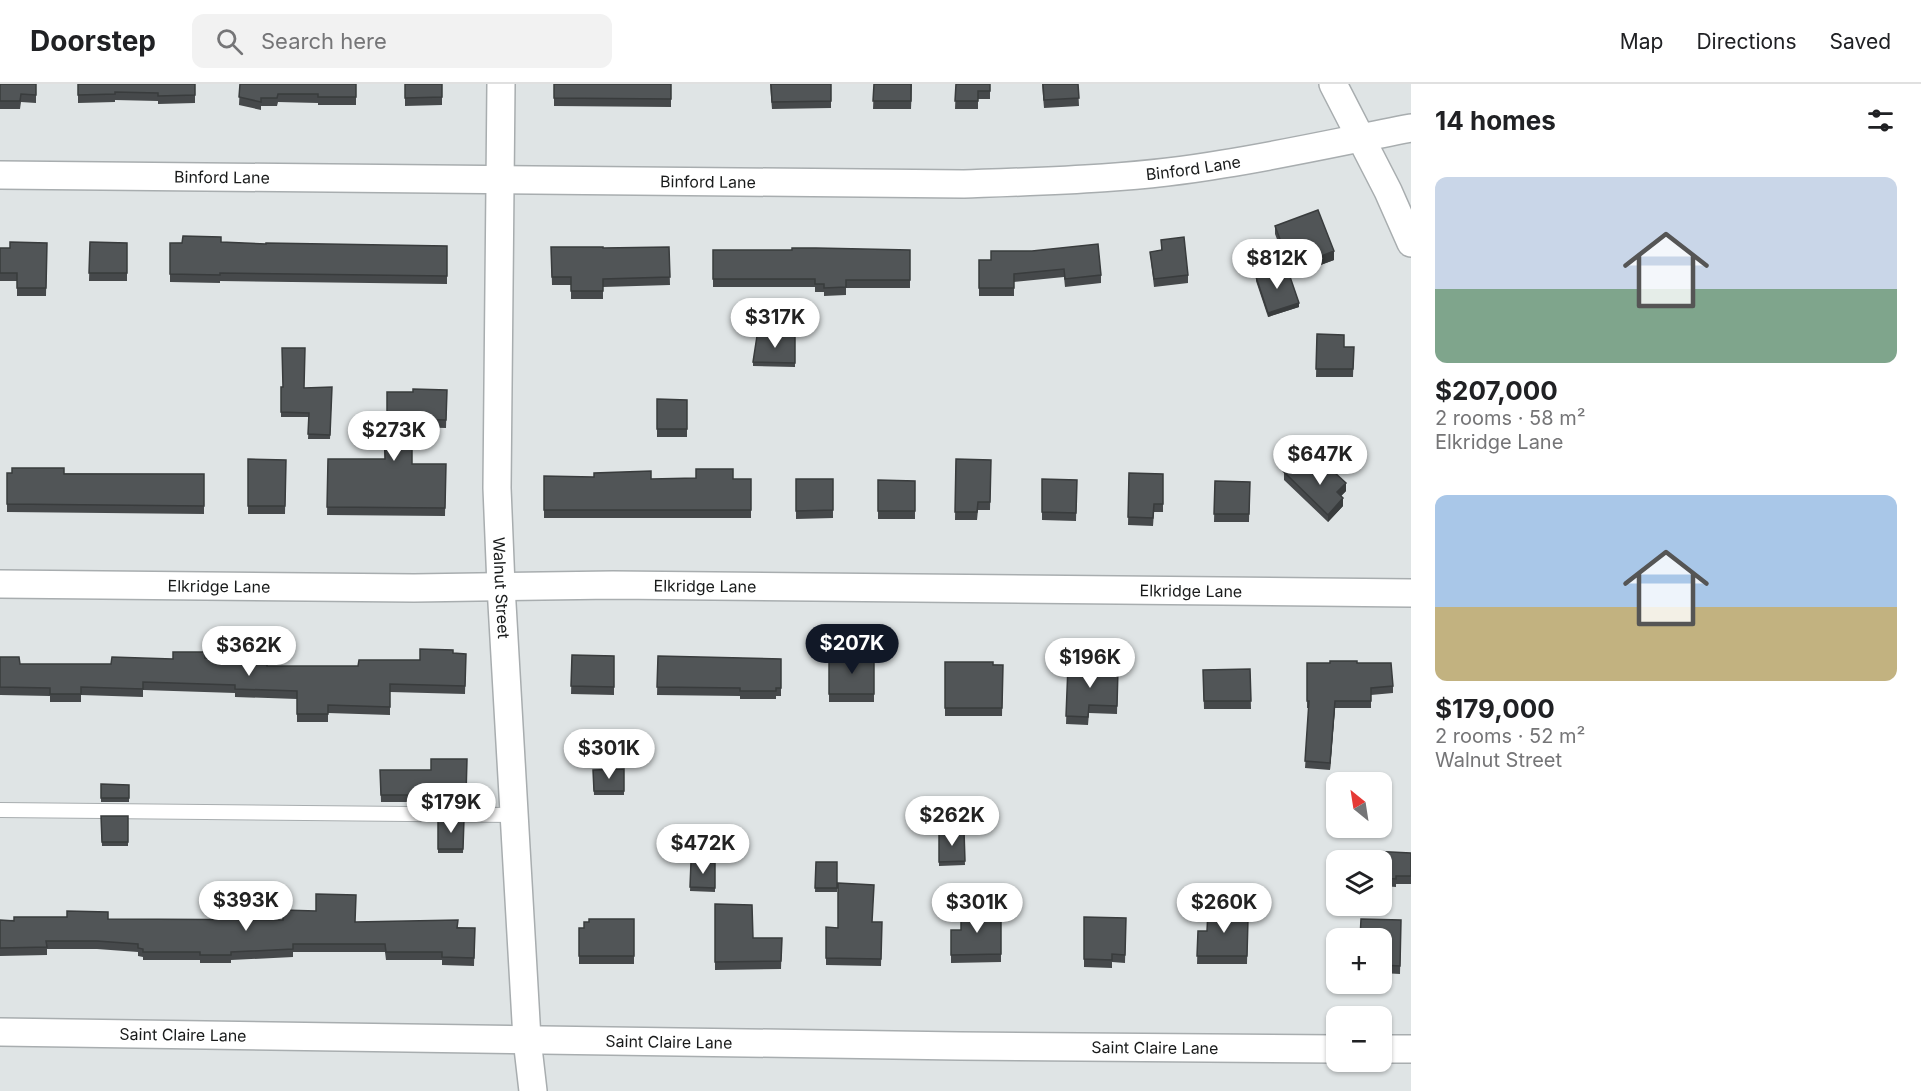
<!DOCTYPE html>
<html lang="en">
<head>
<meta charset="utf-8">
<style>
  body { margin:0; font-family:Inter,sans-serif; background:#f2f2f2; color:#202124; height:100vh; display:flex; flex-direction:column; font-size:22px; white-space:nowrap }
  * { box-sizing:border-box; margin:0 }
  p { font-size:20px; color:#757577 }
  .icon { flex:none; width:33px; height:33px; fill:none; stroke:currentColor; stroke-width:2; stroke-linecap:round; stroke-linejoin:round }
  .map { position:relative; flex:1; overflow:hidden }
  .side { display:flex; flex-direction:column; background:#fff; width:510px }
  .side>* { flex:none }
  .needle { width:39px; rotate:330deg }
  .fabs { position:absolute; left:1326px; top:688px; display:grid; gap:12px }
  .fabs a { display:grid; place-items:center; width:66px; height:66px; border-radius:12px; background:#fff; box-shadow:0 2px 4px #0004; font-size:30px }
  .price { position:absolute; translate:-50% -51px; padding:0 14px; border-radius:21px; background:#fff; color:#222; font-size:20px; line-height:39px; filter:drop-shadow(0 2px 3px #0008) }
  .price::after { content:''; position:absolute; left:50%; top:36px; width:18px; height:14px; margin-left:-9px; background:inherit; clip-path:polygon(0 0,100% 0,50% 100%) }
  .price.active { background:#111827; color:#fff }
  ul { padding:0; list-style:none }
  li { display:grid; align-content:center; gap:12px; height:318px; padding:0 24px }
  li span { display:grid; place-items:center; height:186px; border-radius:12px; color:#555 }
  li>.icon { margin-inline-start:auto }
  span .icon { width:108px; height:108px; fill:#fffc; stroke-width:1 }
  li b { font-size:26px }
  h2 { display:flex; justify-content:space-between; align-items:center; height:72px; padding:0 24px; font-size:26px }
  header { display:flex; align-items:center; gap:36px; box-sizing:border-box; height:84px; padding:0 30px; background:#fff; border-bottom:2px solid #e0e0e0 }
  header strong { font-size:28px }
  nav { display:flex; gap:33px; margin-inline-start:auto; font-size:21px }
  .search { width:420px; height:54px; background:#f2f2f2; display:flex; align-items:center; gap:15px; box-sizing:border-box; padding:0 21px; border-radius:12px; color:#757577; font-size:22px }
  main { display:flex; flex:1; min-height:0 }
  .map>svg:first-child { display:block }
  .lines { fill:none; stroke-linecap:round; stroke-linejoin:round }
  .lane-casing { stroke:#a8adaf; stroke-width:16 }
  .street-casing { stroke:#a8adaf; stroke-width:30 }
  .lane { stroke:#fff; stroke-width:14 }
  .street { stroke:#fff; stroke-width:27 }
  .wall { fill:#46494b }
  .shaded-wall { fill:#393c3d }
  .building { fill:#515557; stroke:#393c3d; stroke-width:1.5 }
  .labels { text-anchor:middle; stroke-width:6; stroke-linejoin:round; paint-order:stroke }
  .street-label { font-size:16px; fill:#191b1b; stroke:#fff }
</style>
</head>
<body>
<header>
<strong>Doorstep</strong>
<div class="search"><svg class="icon" aria-label="search" viewBox="0 0 24 24"><circle cx="10" cy="10" r="6"/><path d="M15 15l6 6"/></svg>Search here</div>
<nav><a>Map</a><a>Directions</a><a>Saved</a></nav>
</header>
<main>
<div class="map">
<svg width="1411" height="1007" viewBox="0 0 1411 1007">
  <rect width="100%" height="100%" fill="#dfe4e5"/>
  <g class="lines">
    <defs>
      <path id="lane" d="M0,726L514,731"/>
      <g id="street">
        <path id="s1" d="M501,0L497,404L501,502L527,955L533,1007"/>
        <path d="M1333,0L1388,107L1411,159"/>
        <path id="s2" d="M0,91L964,100C1050,97 1137,95 1223,80C1286,70 1348,56 1411,44"/>
        <path id="s3" d="M0,500L414,504L613,501L1411,509"/>
        <path id="s4" d="M0,948L960,962L1336,965"/>
        <path d="M1382,965H1411"/>
      </g>
    </defs>
    <use href="#lane" class="lane-casing"/>
    <use href="#street" class="street-casing"/>
    <use href="#lane" class="lane"/>
    <use href="#street" class="street"/>
  </g>
  <path class="wall" d="M0,0H36V19L21,18L20,25H0Z
    M78,0H195V19L158,20V17L115,16V18L78,19Z
    M240,0H356V21H318V19L278,18L277,22H261V26L239,21Z
    M405,0H442V21L405,22Z
    M554,0H671V23L554,22Z
    M770,0H831V24L772,25Z
    M874,0H912L911,25H873Z
    M956,0H990V15H978V25H955Z
    M1042,0H1078L1079,22L1044,24Z
    M1275,142L1334,176L1291,192L1275,150Z
    M1161,156L1188,191V199L1154,203L1150,168L1161,166Z
    M90,158L127,159V197H89Z
    M221,158L266,160L447,162V200L220,197V199L170,198V159Z
    M47,159L46,212H17V197H0V164H10Z
    M551,163L603,164L669,163L670,201L603,203V215H571V201H552Z
    M713,166H910V204H846V211L824,212V208H815V203H713Z
    M991,167L1101,191V199L1065,203L1064,193L1014,198V212H979V176H991Z
    M1256,193L1299,223L1268,233L1256,197Z
    M1317,250L1344,263H1354L1353,293H1316Z
    M795,252V283L753,282V278Z
    M281,303L304,304L332,303L330,355H308L309,333H281Z
    M447,306L446,344L412,343V380H446L445,432L327,431L328,375H385L387,337L413,308Z
    M657,315L687,316V353H657Z
    M248,375L286,376L285,430H248Z
    M956,375L991,376L990,426H978L977,436H955Z
    M1284,388L1346,407L1341,412L1343,422L1328,438L1284,396Z
    M7,389L204,390V430L7,428Z
    M1129,389L1163,390V428H1154L1153,442L1128,441Z
    M544,392L651,395H751V434H544Z
    M796,395H833V434L796,435Z
    M1042,395L1077,396L1076,437L1042,436Z
    M878,396L915,397V435H878Z
    M1215,397L1250,398L1249,438H1214Z
    M453,570H466L465,610L390,608V631L328,629V638H297V615L235,613V609L143,606V613L81,611V618H50V612L0,611V573L20,580H111L173,575L205,574L267,582H358L420,576Z
    M572,571L614,572V611L571,610Z
    M658,572L781,575V612H776V615H740V612L657,611Z
    M829,572H874V618H829Z
    M945,578L1003,581L1002,632H945Z
    M1307,579H1357L1393,602V609L1371,611V624H1335L1330,686L1305,684L1309,624H1307Z
    M1068,582L1118,585L1117,630L1089,629L1088,641L1066,640Z
    M1250,585L1251,625H1204L1203,586Z
    M467,675L466,718H464V722L439,721V718H381L380,686H431Z
    M624,685V711H594L593,686Z
    M101,700L129,701V718H101Z
    M101,732H128V762H102Z
    M438,735H464L463,769H438Z
    M964,747L965,781L939,782V748Z
    M1411,769V800H1396V803L1382,802V777Z
    M691,778L715,779V808L690,807Z
    M816,778H837V808H815Z
    M715,820L753,854H782L781,885L715,886Z
    M994,833H1001V878L951,879V846H961Z
    M1084,833L1126,834L1125,879L1112,878V884L1084,883Z
    M1245,834L1248,835L1247,880H1197L1198,847H1207Z
    M108,835L356,838L475,844L474,882L442,881V876H386L385,868H293V873L231,876V879H200V876H143V873L138,872V868L97,865H47V871L0,872V836Z
    M634,835V880H579V844H584Z
    M1401,836L1400,890L1382,889V855Z
    M872,838H882L881,882L826,881V843L838,844Z"/>
  <path class="shaded-wall" d="M1334,167V176L1291,192V184Z
    M1299,219V223L1268,233V229Z
    M1346,399V407L1337,416V408Z
    M1343,414V422L1328,438V431Z
    M1335,617V624L1330,686V679Z"/>
  <path class="building" d="M0,0H36V11L21,10L20,17H0Z
    M78,0H195V11L158,12V9L115,8V10L78,11Z
    M240,0H356V13H318V10H278L277,14H261V18L239,13Z
    M405,0H442V13L405,14Z
    M554,0H671V15L554,14Z
    M771,0H831V17L772,18Z
    M874,0H911V17H873Z
    M956,0H990V7H978V17H955Z
    M1043,0H1078L1079,14L1044,16Z
    M1318,126L1334,167L1291,184L1275,142Z
    M183,152L221,153V158L266,160V159L447,162V192L220,189V191L170,190V159H182Z
    M1184,153L1188,191L1154,195L1150,168L1162,166L1161,156Z
    M10,158L47,159L46,204H17V189H0V164H10Z
    M90,158L127,159V189H89Z
    M1098,160L1101,191L1065,195L1064,185L1014,190V204H979V176H991V167H1032Z
    M551,163H603V164L669,163L670,193L603,195V207H571V193H552Z
    M792,164H816L910,166V196H846V203L824,204V200H815V195H713V166H792Z
    M1287,184L1299,219L1268,229L1256,193Z
    M1317,250L1344,251V263H1354L1353,285H1316Z
    M757,252H795V279L753,278Z
    M282,264H305L304,304L332,303L330,351L308,350L309,329L281,328V303H283Z
    M413,305L447,306L446,336L412,335V380H446L445,424L327,423L328,375H385L384,337H387V308H413Z
    M657,315L687,316V345H657Z
    M248,375L286,376L285,422H248Z
    M956,375L991,376L990,418H978L977,428H955Z
    M1321,376L1346,399L1337,408L1343,414L1328,431L1284,388L1308,389Z
    M12,384H64V390H204V422L7,420V389H12Z
    M696,385H733V395H751V426H544V392L594,393V389L651,387V395L696,394Z
    M1129,389L1163,390V420H1154L1153,434L1128,433Z
    M796,395H833V426L796,427Z
    M1042,395L1077,396L1076,429L1042,428Z
    M878,396L915,397V427H878Z
    M1215,397L1250,398L1249,430H1214Z
    M420,565L453,566V569L466,570L465,602L390,600V623L328,621V630H297V607L235,605V601L143,598V605L81,603V610H50V604L0,603V573H19L20,580H111L112,573L173,575V568H205V574L267,575V582H358L359,576H420Z
    M572,571L614,572V603L571,602Z
    M658,572L781,575V604H776V607H740V604L657,603Z
    M829,572H874V610H829Z
    M1330,577H1357V579H1391L1393,602L1371,604V617H1335L1330,679L1305,677L1309,617H1307V579H1330Z
    M945,578H993V581H1003L1002,624H945Z
    M1068,582H1105L1106,584L1118,585L1117,622L1089,621L1088,633L1066,632Z
    M1250,585L1251,617H1204L1203,586Z
    M431,675H467L466,711H464V715L439,714V711H381L380,686H431Z
    M624,685V707H594L593,686Z
    M101,700L129,701V714H101Z
    M101,732H128V758H102Z
    M438,735H464L463,765H438Z
    M964,747L965,777L939,778V748Z
    M1371,767L1411,769V792H1396V795L1382,794V777H1370Z
    M691,778L715,779V804L690,803Z
    M816,778H837V804H815Z
    M838,799L874,801L872,838H882L881,875L826,874V843L838,844Z
    M316,810L356,811L355,838L458,836L457,844H475L474,874L442,873V868H386L385,860H293V865L231,868V871H200V868H143V865L138,864V860L97,857H46L47,863L0,864V836L14,837V833H67V827L108,828V835L283,836V826L316,827Z
    M715,820L752,821L753,854H782L781,877L715,878Z
    M994,824V833H1001V870L951,871V846H961V826Z
    M1208,826H1245V834L1248,835L1247,872H1197L1198,847H1207Z
    M1084,833L1126,834L1125,871L1112,870V876L1084,875Z
    M589,835H634V872H579V844H584V838H589Z
    M1361,835L1401,836L1400,882L1382,881V855H1360Z"/>
  <g class="labels">
    <g class="street-label">
      <text dy="6" stroke="none"><textPath href="#s2" startOffset="1194">Binford Lane</textPath></text>
      <text dy="6" stroke="none"><textPath href="#s2" startOffset="222">Binford Lane</textPath></text>
      <text dy="6" stroke="none"><textPath href="#s2" startOffset="708">Binford Lane</textPath></text>
      <text dy="6" stroke="none"><textPath href="#s3" startOffset="219">Elkridge Lane</textPath></text>
      <text dy="6" stroke="none"><textPath href="#s3" startOffset="705">Elkridge Lane</textPath></text>
      <text dy="6" stroke="none"><textPath href="#s1" startOffset="504">Walnut Street</textPath></text>
      <text dy="6" stroke="none"><textPath href="#s3" startOffset="1191">Elkridge Lane</textPath></text>
      <text dy="6" stroke="none"><textPath href="#s4" startOffset="183">Saint Claire Lane</textPath></text>
      <text dy="6" stroke="none"><textPath href="#s4" startOffset="669">Saint Claire Lane</textPath></text>
      <text dy="6" stroke="none"><textPath href="#s4" startOffset="1155">Saint Claire Lane</textPath></text>
    </g>
  </g>
</svg>
<div class="fabs">
<a><svg class="needle" viewBox="-14 -14 28 28"><path d="M0-13l5 13h-10z" fill="#e53935"/><path d="M0 13l5-13h-10z" fill="#757577"/></svg></a>
<a><svg class="icon" aria-label="layers" viewBox="0 0 24 24"><path d="M12 4l9 5-9 5-9-5zM3 14l9 5 9-5"/></svg></a>
<a>+</a>
<a>−</a>
</div>
<b class="price" style="left:1277px;top:206px">$812K</b>
<b class="price" style="left:775px;top:265px">$317K</b>
<b class="price" style="left:394px;top:378px">$273K</b>
<b class="price" style="left:1320px;top:402px">$647K</b>
<b class="price active" style="left:852px;top:591px">$207K</b>
<b class="price" style="left:249px;top:593px">$362K</b>
<b class="price" style="left:1090px;top:605px">$196K</b>
<b class="price" style="left:609px;top:696px">$301K</b>
<b class="price" style="left:451px;top:750px">$179K</b>
<b class="price" style="left:952px;top:763px">$262K</b>
<b class="price" style="left:703px;top:791px">$472K</b>
<b class="price" style="left:246px;top:848px">$393K</b>
<b class="price" style="left:977px;top:850px">$301K</b>
<b class="price" style="left:1224px;top:850px">$260K</b>
</div>
<section class="side">
<h2>14 homes<svg class="icon" aria-label="filters" viewBox="0 0 24 24"><path d="M4 7h16M4 17h16"/><circle cx="9" cy="7" r="2"/><circle cx="15" cy="17" r="2"/></svg></h2>
<ul>
<li><span style="background:linear-gradient(#c9d6e8 60%,#7fa58c 0)"><svg class="icon" aria-label="home" viewBox="0 0 24 24"><path d="M3 11l9-7 9 7M6 9v11h12V9"/></svg></span><div><b>$207,000</b><p>2 rooms · 58 m²</p><p>Elkridge Lane</p></div></li>
<li><span style="background:linear-gradient(#a9c7e8 60%,#c2b280 0)"><svg class="icon" aria-label="home" viewBox="0 0 24 24"><path d="M3 11l9-7 9 7M6 9v11h12V9"/></svg></span><div><b>$179,000</b><p>2 rooms · 52 m²</p><p>Walnut Street</p></div></li>
</ul>
</section>
</main>
</body>
</html>
